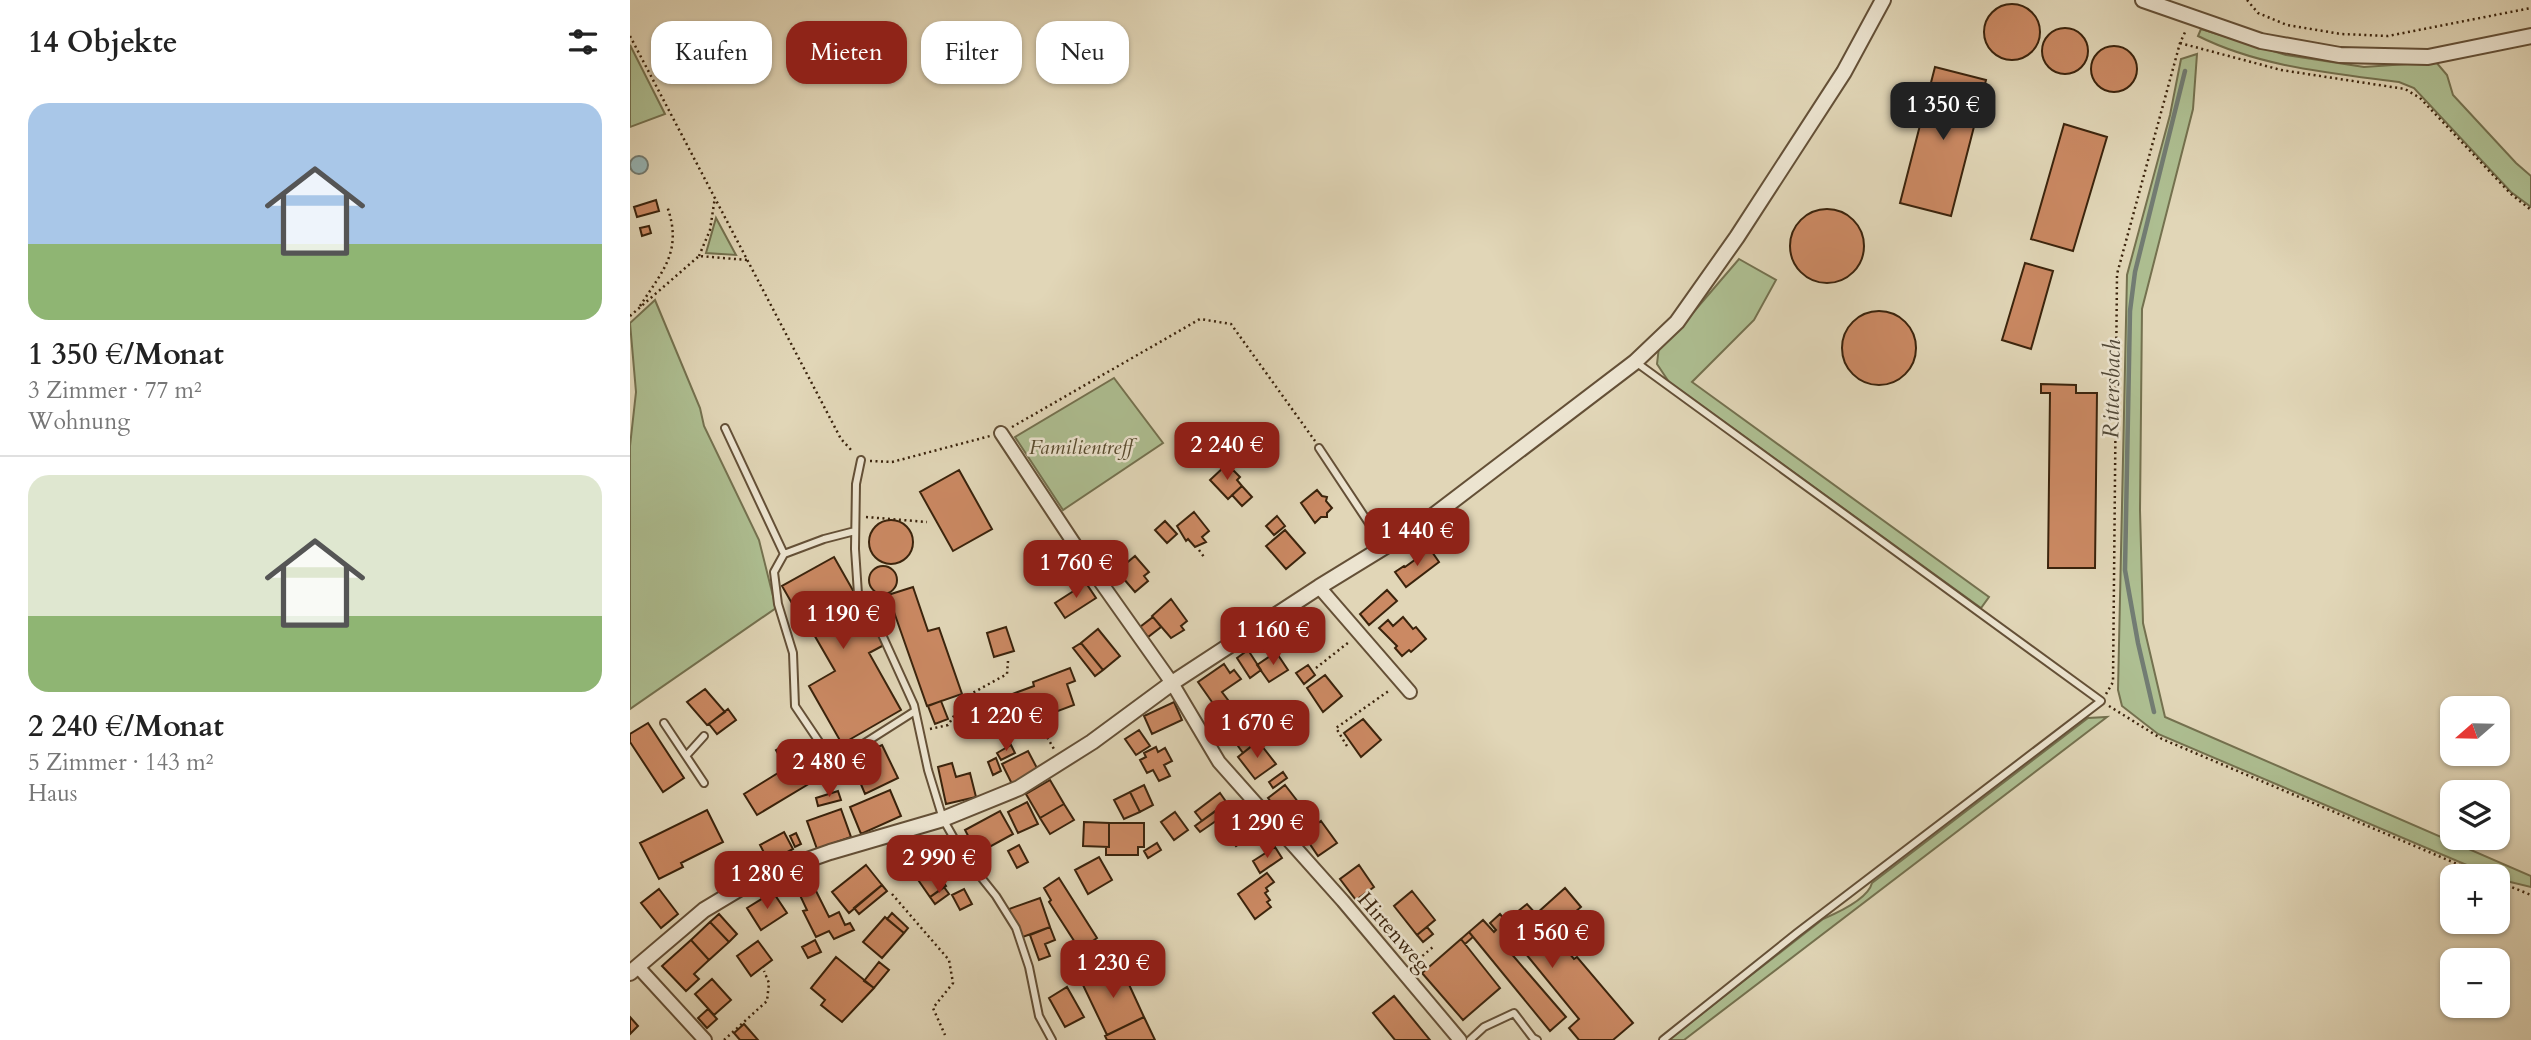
<!DOCTYPE html>
<html lang="de">
<head>
<meta charset="utf-8">
<style>
  body { margin:0; font-family:Cardo,serif; background:#f2f2f2; color:#222; height:100vh; display:flex; flex-direction:column; font-size:26px; white-space:nowrap }
  * { box-sizing:border-box; margin:0 }
  p { font-size:23px; color:#767676 }
  .icon { flex:none; width:38px; height:38px; fill:none; stroke:currentColor; stroke-width:2; stroke-linecap:round; stroke-linejoin:round }
  .map { position:relative; flex:1; overflow:hidden }
  .side { display:flex; flex-direction:column; background:#fff; width:630px }
  .side>* { flex:none }
  .hud { position:absolute; left:21px; top:21px; width:665px; height:63px; display:flex; gap:14px }
  .needle { width:46px; rotate:250deg }
  .controls { position:absolute; left:1810px; top:696px; display:grid; gap:14px }
  .controls a { display:grid; place-items:center; width:70px; height:70px; border-radius:14px; background:#fff; box-shadow:0 2px 5px #0004; font-size:35px }
  .price { position:absolute; translate:-50% -60px; padding:0 16px; border-radius:14px; background:#8f2418; color:#fff; font-size:23px; line-height:46px; filter:drop-shadow(0 2px 4px #0008) }
  .price::after { content:''; position:absolute; left:50%; top:42px; width:21px; height:16px; margin-left:-10px; background:inherit; clip-path:polygon(0 0,100% 0,50% 100%) }
  .price.active { background:#222; color:#fff }
  ul { padding:0; list-style:none }
  li { display:grid; align-content:center; gap:14px; height:371px; padding:0 28px }
  li+li { border-top:2px solid #e0e0e0 }
  li span { display:grid; place-items:center; height:217px; border-radius:21px; color:#555 }
  li>.icon { margin-inline-start:auto }
  span .icon { width:126px; height:126px; fill:#fffc; stroke-width:1 }
  li b { font-size:30px }
  h2 { display:flex; justify-content:space-between; align-items:center; height:84px; padding:0 28px; font-size:30px }
  .tag { padding:0 24px; border-radius:21px; background:#fff; box-shadow:0 2px 5px #0004; font-size:24px; line-height:63px }
  .tag.active { background:#8f2418; color:#fff }
  main { display:flex; flex:1; min-height:0 }
  .map>svg:first-child { display:block }
  .green { fill:#aebf92; stroke:#74714f; stroke-width:2 }
  .water { fill:#97b7b8; stroke:#727c73; stroke-width:2 }
  .lines { fill:none; stroke-linecap:round; stroke-linejoin:round }
  .stream { stroke:#727c73; stroke-width:4.5 }
  .building { fill:#cb8963; stroke:#3a230c; stroke-width:2 }
  .service-casing { stroke:#645037; stroke-width:10 }
  .minor-casing { stroke:#645037; stroke-width:16 }
  .tertiary-casing { stroke:#645037; stroke-width:18 }
  .path { stroke:#3a230c; stroke-width:2.5; stroke-dasharray:2 3.5; stroke-linecap:butt }
  .service { stroke:#ece4d0; stroke-width:6 }
  .minor { stroke:#ece4d0; stroke-width:12 }
  .tertiary { stroke:#ece4d0; stroke-width:14 }
  .labels { text-anchor:middle; stroke-width:5; stroke-linejoin:round; paint-order:stroke }
  .park-label { font-size:21px; font-style:italic; fill:#574a2e; stroke:#ece4d0 }
  .street-label { font-size:21px; fill:#3a230c; stroke:#ece4d0 }
  .water-label { font-size:23px; font-style:italic; fill:#514837; stroke:#ece4d0 }
</style>
</head>
<body>
<main>
<section class="side">
<h2>14 Objekte<svg class="icon" aria-label="filters" viewBox="0 0 24 24"><path d="M4 7h16M4 17h16"/><circle cx="9" cy="7" r="2"/><circle cx="15" cy="17" r="2"/></svg></h2>
<ul>
<li><span style="background:linear-gradient(#a9c7e8 65%,#8fb573 0)"><svg class="icon" aria-label="home" viewBox="0 0 24 24"><path d="M3 11l9-7 9 7M6 9v11h12V9"/></svg></span><div><b>1 350 €/Monat</b><p>3 Zimmer · 77 m²</p><p>Wohnung</p></div></li>
<li><span style="background:linear-gradient(#dfe7d0 65%,#8fb573 0)"><svg class="icon" aria-label="home" viewBox="0 0 24 24"><path d="M3 11l9-7 9 7M6 9v11h12V9"/></svg></span><div><b>2 240 €/Monat</b><p>5 Zimmer · 143 m²</p><p>Haus</p></div></li>
</ul>
</section>
<div class="map">
<svg width="1901" height="1040" viewBox="0 0 1901 1040">
  <rect width="100%" height="100%" fill="#e1d6b7"/>
  <filter id="stains"><feTurbulence type="fractalNoise" baseFrequency=".00286" numOctaves="4"/><feColorMatrix values="0 0 0 0 .2 0 0 0 0 .09 0 0 0 0 .02 0 0 0 .5 -.17"/></filter>
  <radialGradient id="worn" r=".72"><stop offset=".6" stop-color="#630" stop-opacity="0"/><stop offset="1" stop-color="#630" stop-opacity=".3"/></radialGradient>
  <path class="green" d="M1571,29L1656,55L1734,67L1806,62L1817,75L1823,95L1886,163L1901,176V207L1881,192L1784,88L1769,82C1701,73 1630,67 1568,36Z
    M0,45L35,114L0,127Z
    M1567,54L1563,109L1512,309L1510,510L1513,623L1535,717L1901,876V887L1872,880L1528,734L1492,706L1488,690L1497,275L1540,115L1551,59Z
    M86,218L106,255L76,253Z
    M1109,259L1146,280L1124,320L1062,382L1359,597L1351,608L1039,382L1027,364L1029,347L1061,315Z
    M25,300L70,408L74,426L129,540L146,608L0,709V446L6,392L0,323Z
    M484,378L533,443L433,510L385,437Z
    M1477,717L1054,1040H1038L1193,919C1207,913 1238,899 1242,883L1458,718Z"/>
  <path class="water" d="M0 165a9 9 0 1 1 18 0a9 9 0 1 1-18 0Z"/>
  <g class="lines">
    <path class="stream" d="M1524,712L1508,643L1495,570L1500,311L1505,272L1555,71"/>
  </g>
  <path class="building" d="M1354 32a28 28 0 1 1 56 0a28 28 0 1 1-56 0Z
    M1412 51a23 23 0 1 1 46 0a23 23 0 1 1-46 0Z
    M1461 69a23 23 0 1 1 46 0a23 23 0 1 1-46 0Z
    M1305,67L1356,80L1321,216L1270,203Z
    M1434,124L1477,137L1443,251L1401,239Z
    M26,200L29,211L7,217L4,207Z
    M1160 246a37 37 0 1 1 74 0a37 37 0 1 1-74 0Z
    M19,226L21,233L12,236L10,228Z
    M1395,263L1423,271L1401,349L1372,340Z
    M1212 348a37 37 0 1 1 74 0a37 37 0 1 1-74 0Z
    M1411,384L1446,385V393H1467L1465,568H1418L1420,393H1411Z
    M594,467L600,473L603,470L610,477L607,480L612,486L598,499L580,480Z
    M329,470L362,529L323,551L290,492Z
    M612,486L622,497L612,506L602,495Z
    M687,490L692,496L697,497L696,501L702,508L697,513V517H691L685,523L671,503Z
    M564,512L579,531L572,537L576,542L565,547L558,539L556,541L547,526Z
    M647,516L655,526L644,535L636,526Z
    M239 542a22 22 0 1 1 44 0a22 22 0 1 1-44 0Z
    M535,521L547,534L537,543L525,530Z
    M655,530L675,553L656,569L636,546Z
    M800,549L809,562L776,587L765,572L774,566L775,567Z
    M505,556L519,572L514,576L518,581L505,592L487,571Z
    M204,557L254,645L239,653L271,710L212,744L179,686L205,671L183,633L180,635L152,586Z
    M239 580a14 14 0 1 1 28 0a14 14 0 1 1-28 0Z
    M456,583L466,598L435,618L425,603Z
    M283,587L298,631L309,628L332,694L297,706L258,595Z
    M757,590L767,601L739,625L730,614Z
    M541,599L557,621L551,626L554,630L541,638L522,616Z
    M523,617L531,627L518,637L510,627Z
    M773,617L783,629L786,627L796,639L781,652L779,650L772,656L765,648L767,646L749,628L758,620L763,626Z
    M376,627L384,651L364,657L357,633Z
    M468,629L490,656L473,670L451,643Z
    M451,643L473,670L465,676L443,648Z
    M618,650L631,670L620,678L607,658Z
    M646,652L658,670L639,682L627,665Z
    M594,664L600,673L604,670L611,679L592,692L601,704L589,712L568,682Z
    M678,665L685,675L674,684L666,673Z
    M440,668L445,681L437,684L444,705L388,726L377,696L404,686L403,682Z
    M695,675L712,696L693,712L677,688Z
    M75,689L95,712L77,725L57,702Z
    M311,701L318,719L305,724L298,706Z
    M544,702L552,720L522,734L514,716Z
    M98,709L106,720L87,734L79,724Z
    M379,715L383,727L371,732L366,719Z
    M581,715L587,724L582,727L576,719Z
    M733,719L751,740L731,757L714,733Z
    M607,721L618,735L606,744L595,730Z
    M18,723L54,778L33,792L0,742V734Z
    M509,730L520,746L506,755L495,739Z
    M623,734L628,741L613,753L608,746Z
    M179,741L196,770L184,777L167,749Z
    M628,741L646,764L625,779L608,757Z
    M158,743L182,782L127,815L114,794L156,768L146,750Z
    M252,745L268,778L235,794L230,782L238,779L228,756Z
    M381,745L385,753L371,760L367,753Z
    M526,747L528,752L535,748L542,761L534,765L540,776L529,781L523,770L517,773L510,760L516,757L514,753Z
    M398,751L408,770L382,784L372,764Z
    M228,756L232,766L212,775L208,765Z
    M366,758L371,771L363,775L358,762Z
    M322,763L326,777L340,773L346,797L316,804L308,767Z
    M653,772L657,778L643,788L639,782Z
    M420,780L434,804L410,818L396,794Z
    M514,785L523,805L510,812L500,792Z
    M655,785L672,807L655,820L638,798Z
    M260,790L271,816L231,834L220,807Z
    M208,791L211,800L188,806L186,798Z
    M500,792L510,812L494,819L484,800Z
    M590,793L597,803L572,821L565,812Z
    M397,802L408,824L388,833L378,812Z
    M434,804L444,820L420,834L410,818Z
    M211,809L221,837L187,849L177,821Z
    M588,809L593,816L570,832L565,826Z
    M77,810L93,842L51,863L53,867L29,879L10,843Z
    M370,811L383,834L354,850L351,845L345,849L335,830Z
    M545,812L558,830L544,840L531,822Z
    M608,812L624,833L606,846L590,825Z
    M691,821L707,843L688,856L673,834Z
    M454,822L479,823V847L453,846Z
    M479,823H514V847H508V855H476V847H479Z
    M154,832L163,849L139,862L130,845Z
    M166,833L171,844L165,847L160,836Z
    M527,843L531,850L518,858L514,851Z
    M389,845L398,862L387,868L378,851Z
    M645,847L652,858L630,873L623,861Z
    M469,857L482,880L458,894L445,870Z
    M299,862L316,886L300,897L284,874Z
    M236,865L252,885L219,913L202,892Z
    M729,865L744,887L726,900L710,879Z
    M637,873L644,882L636,888L638,891L635,893L640,900L637,902L641,907L625,919L608,894Z
    M429,878L467,938L450,950L419,902L421,900L414,888Z
    M181,881L199,917L209,912L215,925L220,923L224,930L204,939L199,931L186,937L173,911L177,910L167,889Z
    M252,885L257,891L229,914L224,908Z
    M314,887L319,894L305,904L300,897Z
    M935,888L951,907L921,932L944,959L947,957L1003,1023L983,1040H949L939,1028L949,1019L887,943L879,951L936,1017L920,1031L839,932L853,920L864,932L866,930L860,923L870,914L876,921L897,904L906,914Z
    M29,889L48,914L31,928L11,903Z
    M334,889L342,904L330,910L322,895Z
    M782,891L805,920L787,935L764,906Z
    M143,892L157,913L131,930L117,908Z
    M410,898L420,927L390,938L379,909Z
    M262,913L278,928L274,933L257,919Z
    M89,914L107,934L99,942L80,922Z
    M255,917L274,933L252,958L233,942Z
    M80,922L99,942L79,960L61,940Z
    M420,927L425,940L415,944L420,956L409,960L400,935Z
    M797,927L803,934L793,942L787,935Z
    M839,932L843,937L835,944L831,939Z
    M831,939L870,988L833,1020L792,973Z
    M61,940L79,960L64,974L69,979L56,991L32,966Z
    M185,940L191,952L178,958L172,947Z
    M128,941L142,960L121,976L107,956Z
    M206,957L244,988L212,1022L191,1005L195,1000L181,988Z
    M249,962L259,970L244,988L234,981Z
    M490,965L514,1017L477,1035L452,983Z
    M82,979L101,1000L84,1015L65,994Z
    M437,987L454,1017L435,1027L419,998Z
    M764,996L800,1040H765L743,1013Z
    M78,1009L87,1019L77,1028L68,1018Z
    M0,1017L8,1026L0,1034Z
    M514,1017L525,1040H477L475,1036Z
    M114,1024L128,1040H110L104,1033Z"/>
  <g class="lines">
    <defs>
      <path id="service" d="M1007,363L1471,701L1167,933L1033,1040
        M95,428L154,554
        M689,448L754,546
        M231,460L226,484L225,549L228,594L244,617L284,705L298,770L313,819L334,856L366,896L386,928L399,967L409,1016L422,1040
        M225,531L194,539L154,554L144,572L148,604L163,653L165,706L200,758L230,746L285,711
        M34,723L74,783
        M56,756L74,736
        M840,1040L854,1027L884,1013L903,1038L907,1040"/>
      <path id="minor" d="M371,433L455,560L542,683L589,762L713,901L830,1040
        M689,587L780,692
        M8,967L75,1040"/>
      <path id="tertiary" d="M1513,0L1631,41L1710,55L1798,57L1901,36
        M0,973L74,910L129,877L200,852L313,819L389,788L462,742L542,683L689,587L795,522L1005,362L1047,322L1107,237L1214,72L1253,0"/>
    </defs>
    <use href="#service" class="service-casing"/>
    <use href="#minor" class="minor-casing"/>
    <use href="#tertiary" class="tertiary-casing"/>
    <path class="path" d="M1617,0L1628,13L1657,25L1711,34L1758,36L1901,8
      M0,36L211,439L223,452
      M1550,43L1651,70L1775,89L1790,98L1881,194L1901,210
      M69,256L80,230L85,197
      M10,306C33,270 53,251 37,206
      M0,316L69,256L117,260
      M382,427L570,319L601,324L685,441
      M240,461L262,462L360,436
      M236,517L297,522
      M569,550L574,557
      M686,668L719,642
      M1476,694L1483,682L1487,274L1550,43L1556,30
      M1479,706L1532,739L1858,877
      M409,723L424,749
      M300,729L318,725L337,696L377,674L378,661
      M717,746L706,728L760,690
      M634,851L643,844
      M1867,881L1901,895
      M262,894L319,960L323,983L303,1008L315,1035
      M784,963L803,947
      M94,1040L137,1001L139,983L134,971"/>
    <use href="#service" class="service"/>
    <use href="#minor" class="minor"/>
    <use href="#tertiary" class="tertiary"/>
  </g>
  <g class="labels">
    <g class="park-label">
      <text x="451" y="454">Familientreff</text>
    </g>
    <g class="street-label">
      <text transform="translate(764 932) rotate(49)" y="7">Hirtenweg</text>
    </g>
    <g class="water-label">
      <text transform="translate(1481 389) rotate(-89)" y="8">Rittersbach</text>
    </g>
  </g>
  <rect width="100%" height="100%" filter="url(#stains)"/>
  <rect width="100%" height="100%" fill="url(#worn)"/>
</svg>
<div class="controls">
<a><svg class="needle" viewBox="-14 -14 28 28"><path d="M0-13l5 13h-10z" fill="#e53935"/><path d="M0 13l5-13h-10z" fill="#767676"/></svg></a>
<a><svg class="icon" aria-label="layers" viewBox="0 0 24 24"><path d="M12 4l9 5-9 5-9-5zM3 14l9 5 9-5"/></svg></a>
<a>+</a>
<a>−</a>
</div>
<b class="price active" style="left:1313px;top:142px">1 350 €</b>
<b class="price" style="left:597px;top:482px">2 240 €</b>
<b class="price" style="left:787px;top:568px">1 440 €</b>
<b class="price" style="left:446px;top:600px">1 760 €</b>
<b class="price" style="left:213px;top:651px">1 190 €</b>
<b class="price" style="left:643px;top:667px">1 160 €</b>
<b class="price" style="left:376px;top:753px">1 220 €</b>
<b class="price" style="left:627px;top:760px">1 670 €</b>
<b class="price" style="left:199px;top:799px">2 480 €</b>
<b class="price" style="left:637px;top:860px">1 290 €</b>
<b class="price" style="left:309px;top:895px">2 990 €</b>
<b class="price" style="left:137px;top:911px">1 280 €</b>
<b class="price" style="left:922px;top:970px">1 560 €</b>
<b class="price" style="left:483px;top:1000px">1 230 €</b>
<div class="hud">
<a class="tag">Kaufen</a>
<a class="tag active">Mieten</a>
<a class="tag">Filter</a>
<a class="tag">Neu</a>
</div>
</div>
</main>
</body>
</html>
